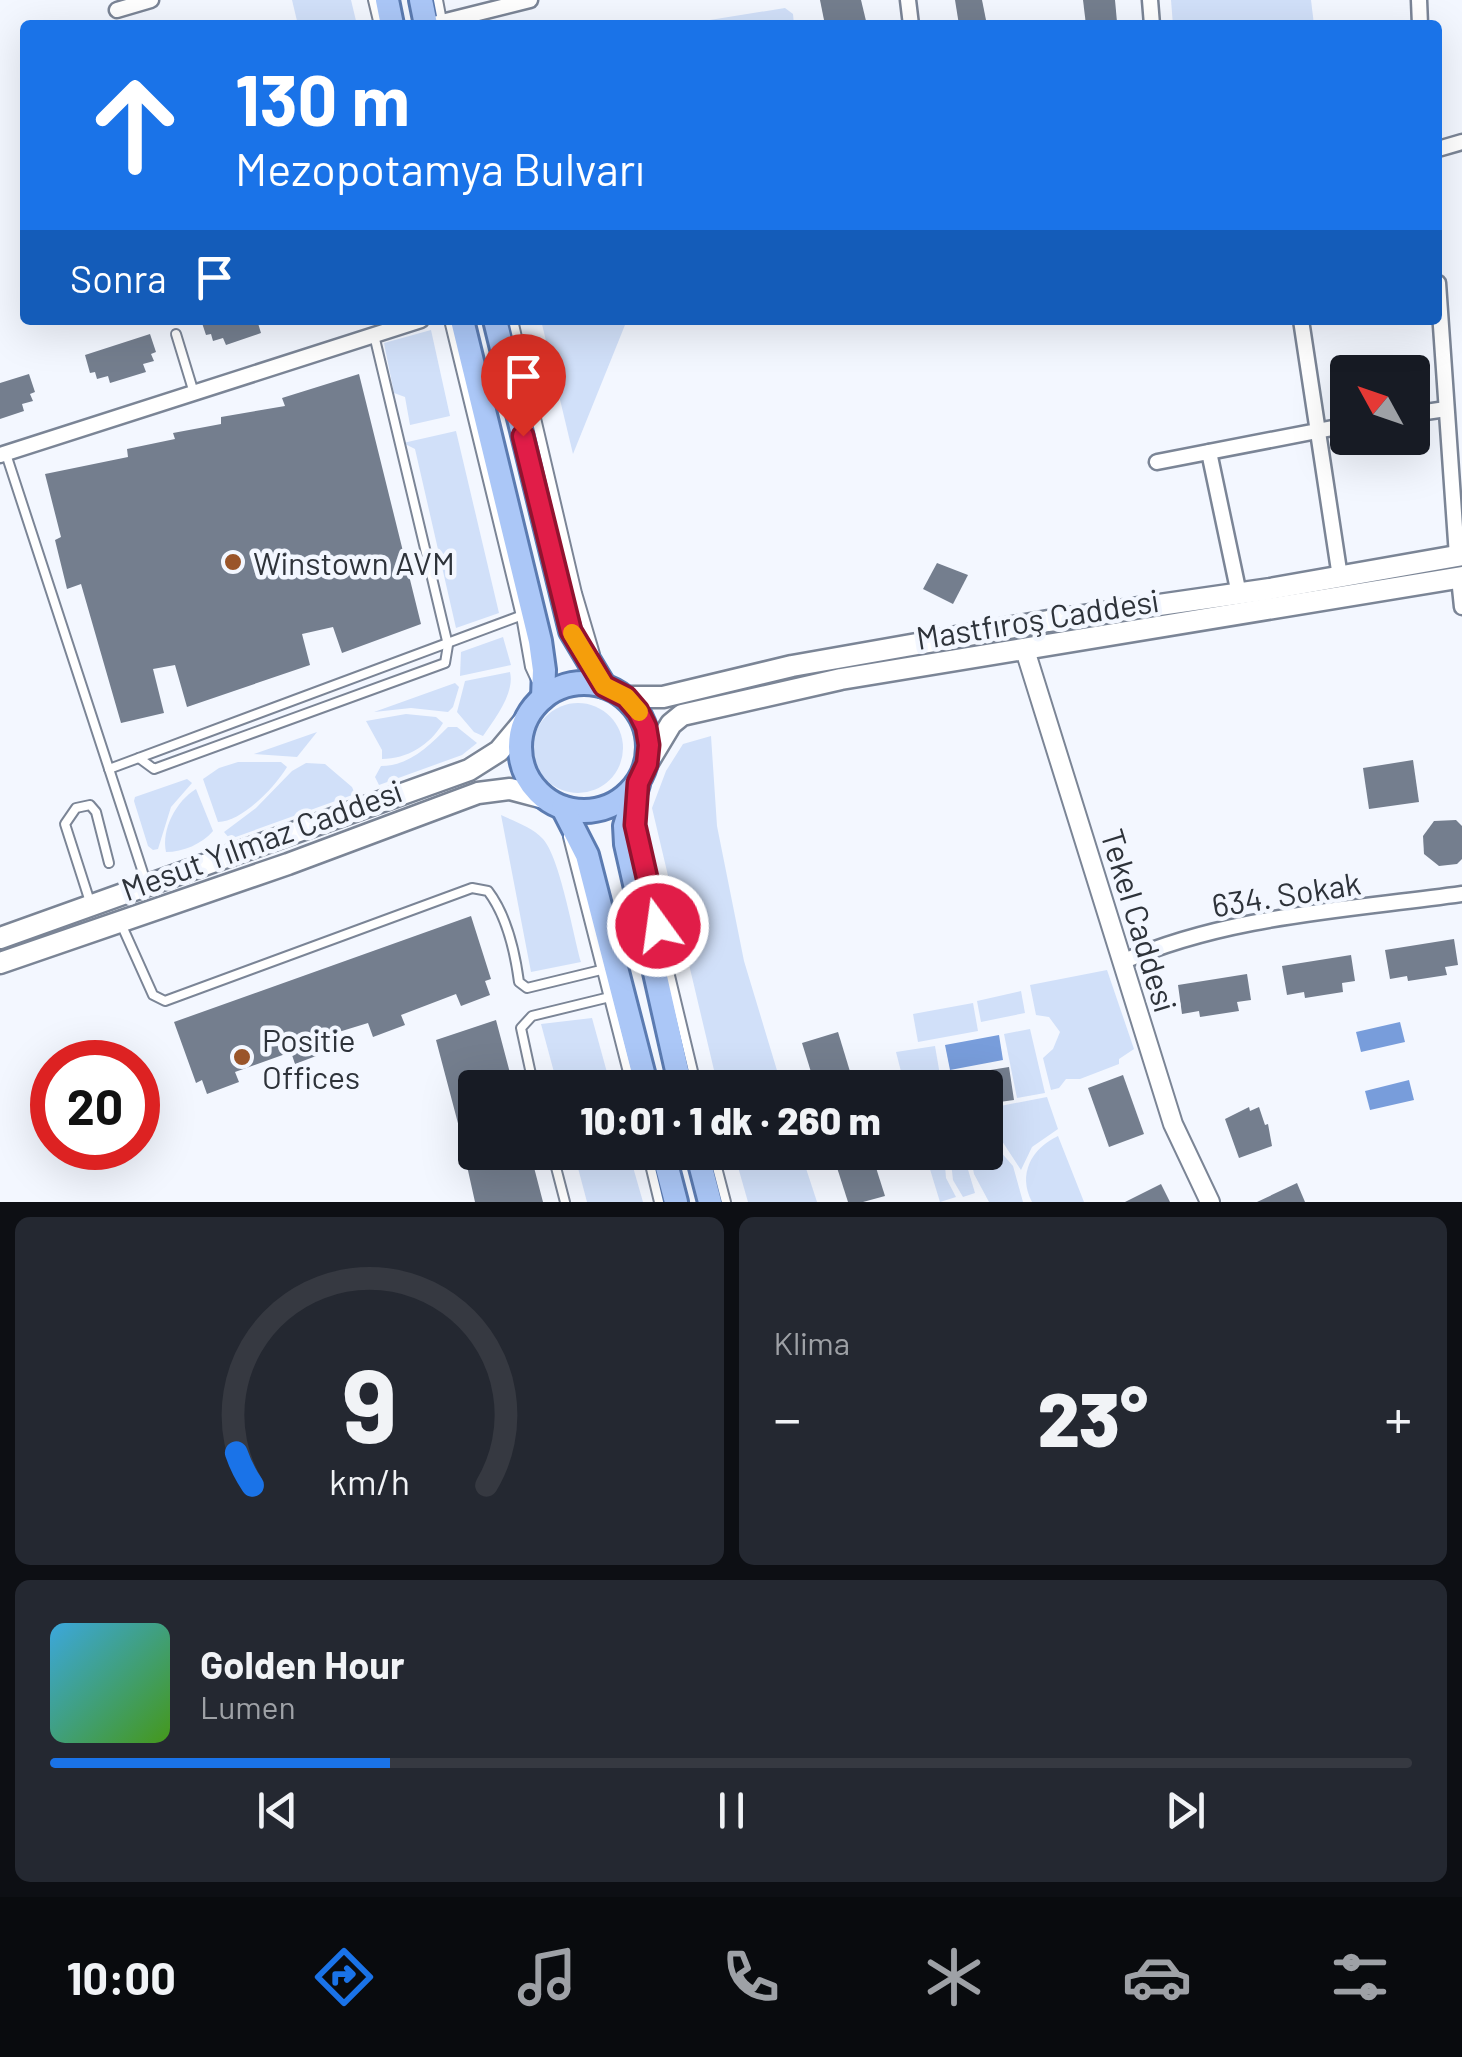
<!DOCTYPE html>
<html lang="tr">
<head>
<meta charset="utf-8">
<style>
  :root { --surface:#171b24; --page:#242831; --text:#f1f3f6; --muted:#9ea1a6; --line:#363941; --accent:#1a73e8 }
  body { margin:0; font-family:Barlow,sans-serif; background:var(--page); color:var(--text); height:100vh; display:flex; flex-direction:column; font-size:38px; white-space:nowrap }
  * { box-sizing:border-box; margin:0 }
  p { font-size:32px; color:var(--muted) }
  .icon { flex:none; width:55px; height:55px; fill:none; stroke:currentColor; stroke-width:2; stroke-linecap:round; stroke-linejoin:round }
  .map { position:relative; height:1202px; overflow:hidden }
  .panel { display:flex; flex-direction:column; gap:15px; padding:15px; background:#0d0f14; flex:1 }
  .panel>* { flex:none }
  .banner { position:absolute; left:20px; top:20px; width:1422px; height:305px; border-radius:10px; box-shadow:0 10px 40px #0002; background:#1a73e8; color:#fff; overflow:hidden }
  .needle { width:65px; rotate:310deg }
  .tools { position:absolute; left:1330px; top:355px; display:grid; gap:20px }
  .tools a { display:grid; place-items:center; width:100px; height:100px; border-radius:10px; background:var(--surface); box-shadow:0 10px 40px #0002; font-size:50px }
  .speed { position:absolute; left:30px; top:1040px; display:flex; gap:20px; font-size:50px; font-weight:700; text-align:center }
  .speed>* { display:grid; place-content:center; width:130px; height:130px; border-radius:50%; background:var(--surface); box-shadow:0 10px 40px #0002; line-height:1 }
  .speed .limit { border:15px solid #d22; background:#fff; color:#111 }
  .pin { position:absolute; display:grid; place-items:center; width:85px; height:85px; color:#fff; margin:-102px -42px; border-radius:50% 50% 50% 0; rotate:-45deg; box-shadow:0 0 10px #0007 }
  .pin .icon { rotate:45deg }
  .me { position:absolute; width:110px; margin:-55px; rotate:346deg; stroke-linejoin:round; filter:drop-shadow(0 0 8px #0008) }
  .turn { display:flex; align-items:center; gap:35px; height:210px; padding:0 50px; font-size:45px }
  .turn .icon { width:130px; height:130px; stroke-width:2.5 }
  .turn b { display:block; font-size:70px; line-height:85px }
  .then { display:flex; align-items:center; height:95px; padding:0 50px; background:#0003; gap:20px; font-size:38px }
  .big { font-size:75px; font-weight:800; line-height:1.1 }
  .panel .widget { flex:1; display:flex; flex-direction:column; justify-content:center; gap:15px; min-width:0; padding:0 35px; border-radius:15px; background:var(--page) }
  .panel .dial { align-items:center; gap:0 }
  .dial svg { height:260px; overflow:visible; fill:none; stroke:var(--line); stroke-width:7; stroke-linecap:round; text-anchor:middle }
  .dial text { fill:var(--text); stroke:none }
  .song { display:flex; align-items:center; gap:30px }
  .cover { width:120px; height:120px; border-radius:15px; background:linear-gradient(135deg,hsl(200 70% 55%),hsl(100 70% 35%)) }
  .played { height:10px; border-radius:5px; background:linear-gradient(90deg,var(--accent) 25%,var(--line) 25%) }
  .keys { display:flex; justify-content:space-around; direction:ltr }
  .heat { display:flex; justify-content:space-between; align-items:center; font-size:55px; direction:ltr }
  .panel .tiles { flex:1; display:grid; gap:15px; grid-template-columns:1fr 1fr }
  .widget:last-child { grid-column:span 2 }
  .trip { position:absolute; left:458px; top:1070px; width:545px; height:100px; border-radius:10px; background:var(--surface); box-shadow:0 10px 40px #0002; font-weight:800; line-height:100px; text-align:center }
  .tabs { display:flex; height:160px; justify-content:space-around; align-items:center; background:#090b0e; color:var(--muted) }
  .tabs .icon { width:70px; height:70px }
  .tabs .selected { color:var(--accent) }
  .tabs b { font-size:45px; color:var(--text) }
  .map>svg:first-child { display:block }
  .green { fill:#d1e0f9 }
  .water { fill:#789ddb }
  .building { fill:#747e8e }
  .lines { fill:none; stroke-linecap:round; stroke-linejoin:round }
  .service-casing { stroke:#7b8596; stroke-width:12 }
  .minor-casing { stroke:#7b8596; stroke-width:19 }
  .tertiary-casing { stroke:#7b8596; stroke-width:22 }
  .secondary-casing { stroke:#7b8596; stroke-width:25 }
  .primary-casing { stroke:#5b7bb1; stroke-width:28 }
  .service { stroke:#fff; stroke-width:8 }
  .minor { stroke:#fff; stroke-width:14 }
  .tertiary { stroke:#fff; stroke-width:18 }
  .secondary { stroke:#fff; stroke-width:20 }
  .primary { stroke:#abc7f7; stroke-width:22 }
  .route-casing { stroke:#92132f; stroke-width:25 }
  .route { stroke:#e11d48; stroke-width:18 }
  .slow { stroke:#f59e0b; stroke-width:18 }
  .poi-dot { fill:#9a552a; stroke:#f3f7ff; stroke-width:4 }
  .labels { text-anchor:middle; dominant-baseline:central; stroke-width:9; stroke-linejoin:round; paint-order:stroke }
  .poi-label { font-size:32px; fill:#2e333a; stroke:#f3f7ff; text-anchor:start }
  .street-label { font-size:32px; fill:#2e333a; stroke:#f3f7ff }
</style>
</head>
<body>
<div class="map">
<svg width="1462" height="1202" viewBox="0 0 1462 1202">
  <rect width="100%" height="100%" fill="#f3f7ff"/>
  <g class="green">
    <polygon points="292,0 351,0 357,25 298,25"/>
    <polygon points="1171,0 1311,0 1314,25 1173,25"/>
    <polygon points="785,8 793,14 794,25 679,25"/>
    <polygon points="541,320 627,320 573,454"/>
    <polygon points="431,330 450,416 410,425 405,397 394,393 384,343"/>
    <polygon points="456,431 499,613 456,628 415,449 403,443"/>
    <polygon points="503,637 511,665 460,676 461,652"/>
    <path d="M510,672C515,693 495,719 483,736L474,732L457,712L465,681Z"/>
    <polygon points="455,683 459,687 453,707 448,712 411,708 374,712"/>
    <circle cx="578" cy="748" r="45"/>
    <path d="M406,714L436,717L443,723C430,745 407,759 382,759V750L366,721Z"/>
    <path d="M448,727H457L477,743L462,755L379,785L375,777L381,766C409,766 429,746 448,727Z"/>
    <polygon points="317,732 297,757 254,754"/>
    <polygon points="711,736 717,826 744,961 782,1087 718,1087 652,808 666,771 683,744"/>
    <path d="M238,762H281L287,767C275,787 242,822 218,822L203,779L219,768Z"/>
    <polygon points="306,763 325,764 352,787 355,794 230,839 224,832 256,808 292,771"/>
    <polygon points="187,779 192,783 171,807 158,849 153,850 148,846 134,801 135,797"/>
    <path d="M196,789L213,831C202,844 183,852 166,852C161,830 176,801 196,789Z"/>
    <path d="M501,815C516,822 532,827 543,839C560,858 573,934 581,962L531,972Z"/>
    <polygon points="1107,970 1134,1049 1119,1059 1119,1064 1080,1079 1066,1079 1059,1088 1051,1090 1043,1058 1053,1049 1060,1032 1049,1017 1036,1015 1030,985"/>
    <polygon points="1021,991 1025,1013 981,1022 977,1001"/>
    <polygon points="973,1003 978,1031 918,1042 913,1014"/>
    <polygon points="592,1018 611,1087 558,1087 541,1024"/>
    <polygon points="1030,1029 1045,1093 1017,1098 1004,1034"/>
    <polygon points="935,1046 942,1087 905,1087 896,1052"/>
    <polygon points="1047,1097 1058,1129 1032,1147 1021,1170 1000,1138 985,1127 985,1109"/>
    <polygon points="985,1134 1013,1166 1023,1202 989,1202 974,1174 970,1153 985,1152"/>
    <path d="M1058,1136L1084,1202H1032C1017,1174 1032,1148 1058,1136Z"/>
    <polygon points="574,1153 629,1153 643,1202 587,1202"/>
    <polygon points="734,1153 801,1153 817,1202 748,1202"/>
    <polygon points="925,1153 944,1153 946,1178 956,1197 940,1202"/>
    <polygon points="950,1153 963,1153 975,1193 963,1197 953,1180"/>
  </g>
  <g class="water">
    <polygon points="1400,1022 1405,1042 1361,1052 1356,1032"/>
    <polygon points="999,1035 1003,1060 950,1070 945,1045"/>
    <polygon points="1409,1080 1414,1100 1370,1110 1365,1091"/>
  </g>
  <g class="building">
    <polygon points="820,0 861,0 867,25 825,25"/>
    <polygon points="955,0 982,0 987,25 959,25"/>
    <polygon points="1083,0 1115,0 1117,22 1086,25"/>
    <polygon points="201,320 257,320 261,333 226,345 223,338 213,341 211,334 206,335"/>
    <polygon points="150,334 156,352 151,354 154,361 143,364 146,372 110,383 108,376 97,379 95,372 90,373 85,355"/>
    <polygon points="29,374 35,392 30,394 33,401 22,404 24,411 0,419 0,383"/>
    <polygon points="359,374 421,624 342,653 333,627 302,634 310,665 187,707 175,665 153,669 164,713 121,723 81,584 67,589 55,540 61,537 45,474 128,457 127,449 175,439 173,433 221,424 221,417 285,406 282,398"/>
    <polygon points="937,563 968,575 953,604 923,589"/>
    <polygon points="1413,760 1419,802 1369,809 1363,768"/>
    <polygon points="1456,820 1462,826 1462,859 1457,864 1439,866 1424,854 1423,836 1434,821"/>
    <polygon points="471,916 491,979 485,981 490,995 461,1006 456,994 401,1015 405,1025 373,1037 368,1023 319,1038 324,1053 295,1064 291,1052 235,1072 239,1082 207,1094 202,1080 196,1083 174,1022"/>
    <polygon points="1454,939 1458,965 1445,967 1447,975 1408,981 1407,976 1390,979 1385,950"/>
    <polygon points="1351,955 1355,981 1342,983 1343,992 1305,998 1304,992 1287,995 1282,966"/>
    <polygon points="1247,974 1251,1000 1237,1002 1239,1011 1200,1017 1199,1011 1182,1014 1178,985"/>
    <polygon points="496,1020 514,1088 475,1088 475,1152 530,1152 543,1202 475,1202 467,1166 469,1165 436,1040"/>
    <polygon points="838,1032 855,1088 816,1088 802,1043"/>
    <polygon points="1009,1067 1014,1100 985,1104 985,1088 949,1088 947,1077"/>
    <polygon points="1123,1075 1144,1134 1109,1147 1088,1088"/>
    <polygon points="1249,1107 1250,1111 1259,1107 1265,1125 1268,1124 1272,1146 1239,1158 1225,1119"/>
    <polygon points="832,1152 871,1152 885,1196 863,1202 848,1202"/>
    <polygon points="1297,1183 1305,1202 1257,1202"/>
    <polygon points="1161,1184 1170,1202 1125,1202"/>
  </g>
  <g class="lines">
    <g class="service-casing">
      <g id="service">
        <polyline points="373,0 379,25"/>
        <polyline points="438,0 442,21"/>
        <polyline points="449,320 521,616 530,667 536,680"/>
        <polyline points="513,320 577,593 595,654"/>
        <polyline points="176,334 194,393"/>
        <polyline points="6,454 147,885"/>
        <polyline points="139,758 154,769 445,663 448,645 374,335"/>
        <polyline points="109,769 528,613"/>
        <polyline points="636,834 697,1088"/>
        <polyline points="568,837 632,1088"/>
        <polyline points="91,905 65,824 76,808 90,805 96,812 109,863"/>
        <path d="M122,926L153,995L165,1001L472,888L488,891C507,916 515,952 519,982L527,988L601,970"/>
        <polyline points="534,1088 521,1028 532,1016 614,996"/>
        <polyline points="552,1152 565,1202"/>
        <polyline points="647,1152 659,1202"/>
        <polyline points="713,1152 726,1202"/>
      </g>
    </g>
    <g class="minor-casing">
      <g id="minor">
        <polyline points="908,0 911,25"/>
        <polyline points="1150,0 1152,25"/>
        <polyline points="1419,0 1420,25"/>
        <polyline points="117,10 151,0"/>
        <polyline points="430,25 530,0"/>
        <polyline points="1438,149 1462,142"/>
        <polyline points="1438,283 1457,556"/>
        <polyline points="1301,320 1340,577"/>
        <polyline points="1412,414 1446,409"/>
        <polyline points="1209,452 1239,594"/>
        <polyline points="0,455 421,320"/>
        <polyline points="1157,462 1348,425"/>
        <polyline points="1459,578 1462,607"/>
        <path d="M1122,962C1228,915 1349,910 1462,894"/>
      </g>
    </g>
    <g class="tertiary-casing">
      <polyline id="tertiary" points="1025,650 1173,1124 1210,1202"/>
    </g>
    <g class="secondary-casing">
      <g id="secondary">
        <polyline points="626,697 663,697 792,666 1048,621 1270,589 1462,555"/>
        <polyline points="647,764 671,724 682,715 841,679 1462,577"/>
        <polyline points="0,938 469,770 499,751 525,720"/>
        <polyline points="0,963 288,864 478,793 510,789 544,798"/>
      </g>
    </g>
    <g class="primary-casing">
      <g id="primary">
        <polyline points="387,0 392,25"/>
        <polyline points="421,0 426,25"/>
        <polyline points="462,320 540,641 544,670 543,698"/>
        <polyline points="495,320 571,631 604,686"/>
        <circle cx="584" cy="747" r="64"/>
        <polyline points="638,784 625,826 626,844 681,1088"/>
        <polyline points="563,808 587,855 647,1088"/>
        <polyline points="663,1152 676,1202"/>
        <polyline points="697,1152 710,1202"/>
      </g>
    </g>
    <use href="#service" class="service"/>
    <use href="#minor" class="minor"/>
    <use href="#tertiary" class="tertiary"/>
    <use href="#secondary" class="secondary"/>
    <use href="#primary" class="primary"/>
  </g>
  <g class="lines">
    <g class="route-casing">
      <polyline id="route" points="523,436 571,631 604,686 626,697 638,711 646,727 649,745 647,764 638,783 635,825 658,926"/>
    </g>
    <use href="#route" class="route"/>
    <polyline class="slow" points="572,633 604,686 626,697 639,712"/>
  </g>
  <g class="poi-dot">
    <circle cx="233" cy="562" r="10"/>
    <circle cx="242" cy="1057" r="10"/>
  </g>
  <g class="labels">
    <g class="poi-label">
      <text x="253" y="562">Winstown AVM</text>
      <text x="262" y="1039">Positie<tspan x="262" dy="37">Offices</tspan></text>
    </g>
    <g class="street-label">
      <text transform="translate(1037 618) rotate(-9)">Mastfıroş Caddesi</text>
      <text transform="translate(261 839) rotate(-20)">Mesut Yılmaz Caddesi</text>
      <text transform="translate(1286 893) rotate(-9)">634. Sokak</text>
      <text transform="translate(1140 920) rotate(73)">Tekel Caddesi</text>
    </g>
  </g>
</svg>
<div class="tools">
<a><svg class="needle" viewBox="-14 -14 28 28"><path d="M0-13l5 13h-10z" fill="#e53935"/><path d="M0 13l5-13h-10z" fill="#9ea1a6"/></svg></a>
</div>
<div class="speed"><div class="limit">20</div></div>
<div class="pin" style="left:523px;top:436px;background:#d93025"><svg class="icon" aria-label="arrive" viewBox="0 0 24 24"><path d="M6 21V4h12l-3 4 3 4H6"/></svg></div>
<svg class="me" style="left:658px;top:926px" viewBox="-20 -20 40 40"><circle r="17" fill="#e11d48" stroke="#fff" stroke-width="3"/><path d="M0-11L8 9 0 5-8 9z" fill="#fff"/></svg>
<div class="trip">10:01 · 1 dk · 260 m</div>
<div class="banner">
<div class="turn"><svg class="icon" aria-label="ahead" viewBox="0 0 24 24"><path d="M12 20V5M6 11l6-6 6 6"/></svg><div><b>130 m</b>Mezopotamya Bulvarı</div></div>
<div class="then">Sonra<svg class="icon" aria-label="arrive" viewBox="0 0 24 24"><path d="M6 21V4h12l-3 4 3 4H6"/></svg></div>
</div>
</div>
<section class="panel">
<div class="tiles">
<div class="widget dial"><svg viewBox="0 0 100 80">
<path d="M14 69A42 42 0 1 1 86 69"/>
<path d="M14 69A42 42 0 0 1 9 59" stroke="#1a73e8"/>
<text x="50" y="56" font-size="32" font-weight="700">9</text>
<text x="50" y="72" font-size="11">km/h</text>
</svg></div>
<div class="widget"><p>Klima</p>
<div class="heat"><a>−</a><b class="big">23°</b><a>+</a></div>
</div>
<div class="widget">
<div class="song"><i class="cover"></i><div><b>Golden Hour</b><p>Lumen</p></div></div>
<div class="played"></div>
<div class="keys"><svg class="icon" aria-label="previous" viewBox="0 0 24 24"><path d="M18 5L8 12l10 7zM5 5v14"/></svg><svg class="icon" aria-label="pause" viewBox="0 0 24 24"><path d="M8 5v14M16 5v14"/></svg><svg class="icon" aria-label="next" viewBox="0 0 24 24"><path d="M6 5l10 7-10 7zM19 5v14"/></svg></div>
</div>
</div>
</section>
<nav class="tabs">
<b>10:00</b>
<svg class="icon selected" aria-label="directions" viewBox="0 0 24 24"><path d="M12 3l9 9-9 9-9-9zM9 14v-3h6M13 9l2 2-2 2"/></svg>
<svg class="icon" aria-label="music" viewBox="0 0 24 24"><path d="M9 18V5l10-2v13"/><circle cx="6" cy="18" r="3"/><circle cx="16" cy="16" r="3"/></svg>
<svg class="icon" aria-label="phone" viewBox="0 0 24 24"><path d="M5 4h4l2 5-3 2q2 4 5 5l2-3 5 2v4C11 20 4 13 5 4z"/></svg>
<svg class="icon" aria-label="climate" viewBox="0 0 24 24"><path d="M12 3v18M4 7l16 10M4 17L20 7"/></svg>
<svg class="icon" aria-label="car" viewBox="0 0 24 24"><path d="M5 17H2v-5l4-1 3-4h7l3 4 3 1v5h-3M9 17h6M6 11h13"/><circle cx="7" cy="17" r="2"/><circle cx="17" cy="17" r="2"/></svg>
<svg class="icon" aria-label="filters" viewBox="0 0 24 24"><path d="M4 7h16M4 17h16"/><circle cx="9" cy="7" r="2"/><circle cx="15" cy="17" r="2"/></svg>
</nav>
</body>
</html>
